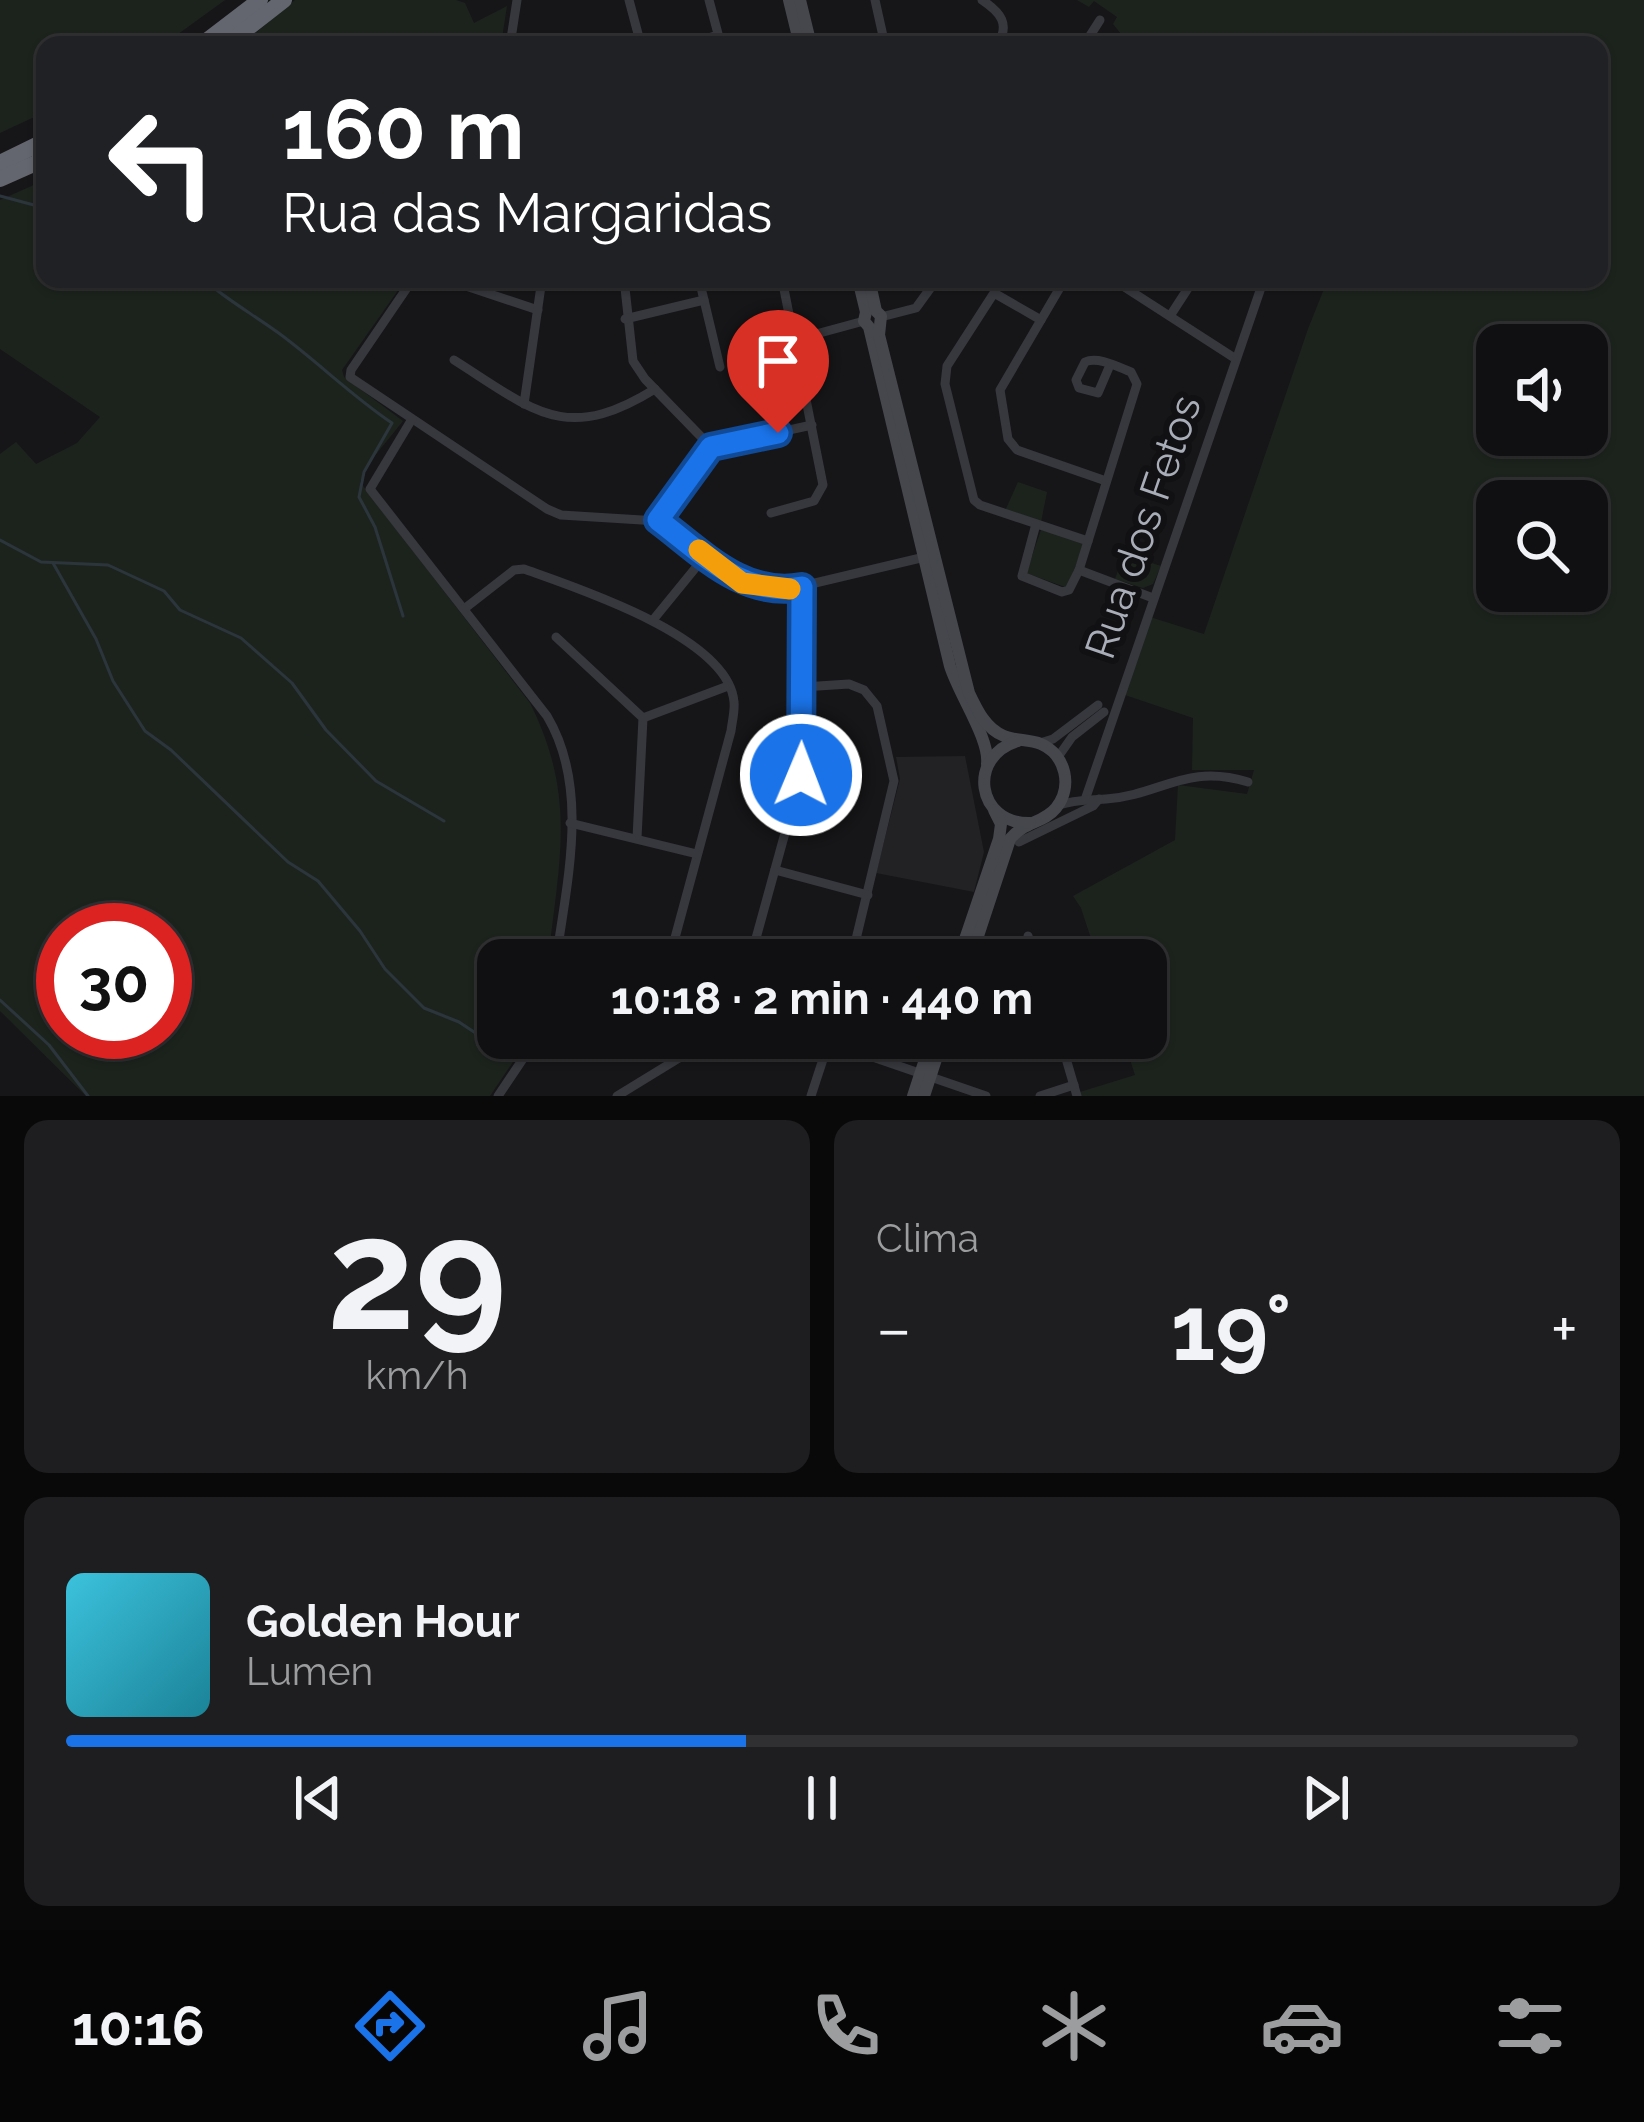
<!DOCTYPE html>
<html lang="pt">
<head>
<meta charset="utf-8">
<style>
  :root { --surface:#101012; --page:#1e1e20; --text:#f1f3f6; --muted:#9c9d9f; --line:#303032; --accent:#1a73e8 }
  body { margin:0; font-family:Raleway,sans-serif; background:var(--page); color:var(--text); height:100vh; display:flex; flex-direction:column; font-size:45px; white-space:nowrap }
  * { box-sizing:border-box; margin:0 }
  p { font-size:39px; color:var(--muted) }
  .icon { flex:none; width:66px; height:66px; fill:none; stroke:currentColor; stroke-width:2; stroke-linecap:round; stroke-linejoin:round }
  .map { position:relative; height:1096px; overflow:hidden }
  .sheet { display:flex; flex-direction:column; gap:24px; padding:24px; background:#09090a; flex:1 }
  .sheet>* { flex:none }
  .guide { position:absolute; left:36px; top:36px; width:1572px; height:252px; border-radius:24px; box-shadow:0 3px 9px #0004,0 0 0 3px var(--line); background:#202124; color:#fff; overflow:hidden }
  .tools { position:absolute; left:1476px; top:324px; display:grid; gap:24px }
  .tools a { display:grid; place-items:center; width:132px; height:132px; border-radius:24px; background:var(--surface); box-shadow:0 3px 9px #0004,0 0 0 3px var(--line); font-size:60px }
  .speed { position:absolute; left:36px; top:903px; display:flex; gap:24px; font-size:60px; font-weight:700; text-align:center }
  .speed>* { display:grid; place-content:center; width:156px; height:156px; border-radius:50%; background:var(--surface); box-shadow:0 3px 9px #0004,0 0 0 3px var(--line); line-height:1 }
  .speed .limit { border:18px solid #d22; background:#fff; color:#111 }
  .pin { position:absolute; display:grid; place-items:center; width:102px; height:102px; color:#fff; margin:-123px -51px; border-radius:50% 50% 50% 0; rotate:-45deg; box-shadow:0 0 12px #0007 }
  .pin .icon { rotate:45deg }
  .me { position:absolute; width:132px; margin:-66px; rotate:1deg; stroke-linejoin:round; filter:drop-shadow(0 0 9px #0008) }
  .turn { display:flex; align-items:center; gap:42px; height:252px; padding:0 48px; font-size:54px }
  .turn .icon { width:156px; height:156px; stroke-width:2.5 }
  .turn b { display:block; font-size:84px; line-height:102px }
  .big { font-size:90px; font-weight:700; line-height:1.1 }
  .sheet .card { flex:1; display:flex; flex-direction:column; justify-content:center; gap:18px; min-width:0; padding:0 42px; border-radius:24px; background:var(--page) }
  .sheet .dial { align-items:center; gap:0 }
  .dial b { font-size:156px; line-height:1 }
  .song { display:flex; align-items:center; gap:36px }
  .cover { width:144px; height:144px; border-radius:18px; background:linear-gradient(135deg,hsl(190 70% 55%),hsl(190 70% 35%)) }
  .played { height:12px; border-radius:6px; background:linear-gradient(90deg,var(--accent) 45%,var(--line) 45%) }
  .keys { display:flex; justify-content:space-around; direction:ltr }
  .heat { display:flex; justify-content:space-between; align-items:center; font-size:66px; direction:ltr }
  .sheet .tiles { flex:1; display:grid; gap:24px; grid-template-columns:1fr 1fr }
  .card:last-child { grid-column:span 2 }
  .trip { position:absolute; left:477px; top:939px; width:690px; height:120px; border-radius:24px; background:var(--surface); box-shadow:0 3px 9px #0004,0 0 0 3px var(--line); font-weight:700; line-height:120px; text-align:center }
  .menu { display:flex; height:192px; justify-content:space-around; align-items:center; background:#060607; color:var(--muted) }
  .menu .icon { width:84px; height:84px }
  .menu .on { color:var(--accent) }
  .menu b { font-size:54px; color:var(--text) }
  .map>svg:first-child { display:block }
  .built { fill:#222225 }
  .green { fill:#1c231d; fill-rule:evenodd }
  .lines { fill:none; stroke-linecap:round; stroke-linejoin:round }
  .stream { stroke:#2c353c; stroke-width:3 }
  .street { stroke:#37383d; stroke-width:9 }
  .secondary { stroke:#45474d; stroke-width:12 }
  .highway { stroke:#63666e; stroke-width:16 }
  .route-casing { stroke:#114b97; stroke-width:30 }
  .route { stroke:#1a73e8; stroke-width:21 }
  .slow { stroke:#f59e0b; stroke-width:21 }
  .labels { text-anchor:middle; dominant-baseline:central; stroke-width:12; stroke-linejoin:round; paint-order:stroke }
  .street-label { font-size:42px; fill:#a8adb8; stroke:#111113 }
</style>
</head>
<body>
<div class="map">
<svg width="1644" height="1096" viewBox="0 0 1644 1096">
  <rect width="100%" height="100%" fill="#161618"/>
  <polygon class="built" points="965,756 984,852 974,892 876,873 900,779 896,757"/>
  <g class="green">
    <polygon points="0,0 225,0 163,45 45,45 45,112 0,133"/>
    <polygon points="295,0 456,0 465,3 474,23 507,6 501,45 241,45"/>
    <path d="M1077,0H1644V1096H1081L1080,1092L1135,1075L1123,1038H1146V960H1098L1081,908L1073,896L1175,840L1178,785L1247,794L1254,770H1192L1193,718L1125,695L1150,617L1204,634L1308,329L1328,279H1599V45H1130L1113,24L1117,17L1094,1L1089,7ZM1497,345H1587V435H1497ZM1497,501H1587V591H1497Z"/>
    <path d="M45,180V279H406L342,370L344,377L403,421L369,463L360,482L530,703C577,797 559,861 548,960H498V1038H529L490,1096H86L0,1011V454L16,442L36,464L77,443L100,417L0,349V200ZM63,930H165V1032H63Z"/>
    <polygon points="1018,482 1047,492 1041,522 1005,511"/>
    <polygon points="1041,530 1080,540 1083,545 1069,585 1065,587 1026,573"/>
    <polygon points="1124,554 1161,566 1153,584 1143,588 1115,579"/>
  </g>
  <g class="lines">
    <g class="stream">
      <polyline points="0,196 45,208"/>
      <path d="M203,279C227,300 254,315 280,334C319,363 352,396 392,423L364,472L359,497L375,527L403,616"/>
      <polyline points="0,540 41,562 108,565 164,591 180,610 241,638 292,683 326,730 376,781 444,821"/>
      <polyline points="53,563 96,639 113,681 145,731 171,750 288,862 318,881 360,931 385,969 424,1008 459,1022 501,1050 518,1043"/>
      <polyline points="0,1000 49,1045 88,1096"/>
    </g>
    <g class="street">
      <polyline points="629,0 641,45"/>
      <polyline points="709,0 721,45"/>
      <polyline points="875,0 885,45"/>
      <path d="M982,0C1000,12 1011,24 997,45"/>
      <polyline points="510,45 517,0"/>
      <polyline points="685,45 718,35"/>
      <polyline points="1084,45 1100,20"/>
      <polyline points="413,279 351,370 350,377 547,509 561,515 658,521 742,583 764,588 794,588 929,556"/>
      <polyline points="445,279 538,310"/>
      <polyline points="624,279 633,361 645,379 711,447"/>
      <polyline points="699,279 720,367"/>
      <polyline points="1065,279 1000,390 1008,439 1017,450 1106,481"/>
      <polyline points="1112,279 1236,359"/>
      <polyline points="1170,316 1194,279"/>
      <polyline points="881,317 916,308 937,279"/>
      <polyline points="625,319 704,300"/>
      <polyline points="1041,320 994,293 947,366 945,384 974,500 980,505 1088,541"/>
      <polyline points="794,340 864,321"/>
      <path d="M454,360C533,410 565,445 655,389"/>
      <polyline points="524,404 542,279"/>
      <path d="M412,419L370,489L547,716C590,788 567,881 556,960"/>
      <polyline points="771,513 814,501 823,485 782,279"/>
      <polyline points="658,521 711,447 812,425"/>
      <path d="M1036,524L1022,576L1062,592L1069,590L1079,570L1137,384L1131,372C1118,367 1098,356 1085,362L1076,380L1079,388L1098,393L1110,365"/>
      <polyline points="1079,570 1153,598"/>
      <path d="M464,609L514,570L524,569C577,588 729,637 734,702C735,711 732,722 731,731L669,960"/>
      <polyline points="653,620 706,555"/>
      <polyline points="556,637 643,718 637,838"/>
      <polyline points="803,687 849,684 864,690 877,706 894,781 851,960"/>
      <polyline points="643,718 728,686"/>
      <polyline points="1040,743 1053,739 1098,705"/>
      <polyline points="1058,757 1072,737 1104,712"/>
      <polyline points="1086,797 1264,279"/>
      <path d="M1059,805C1079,799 1086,801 1106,799C1161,795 1186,763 1248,782"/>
      <polyline points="570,823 697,854"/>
      <polyline points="1019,842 1093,806 1099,799"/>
      <polyline points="775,870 868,895"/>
      <polyline points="1028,936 1036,960"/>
      <polyline points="750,960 801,775 802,587"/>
      <polyline points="1060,1038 1077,1096"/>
      <polyline points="829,1042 986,1096"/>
      <polyline points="592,1046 602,1038"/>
      <polyline points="498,1096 537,1038"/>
      <polyline points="617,1096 684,1055 701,1038"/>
      <polyline points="811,1096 830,1038"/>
      <polyline points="1040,1096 1074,1085"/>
    </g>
    <g class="secondary">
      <polyline points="789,0 800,45"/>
      <polyline points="800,0 811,45"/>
      <path d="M858,279L866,312L864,321L869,327L950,666C959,695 990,739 987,764"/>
      <path d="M869,279L876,311L881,316L879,335L969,693C977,710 986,729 1004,736C1016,741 1029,739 1041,744C1066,755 1073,787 1056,808C1044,823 1023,822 1010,839L970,960"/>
      <path d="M1018,741C967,756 976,824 1030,823"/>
      <polyline points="958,960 999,839 1001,824 994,810"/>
      <polyline points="913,1096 932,1038"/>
      <polyline points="924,1096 943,1038"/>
    </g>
    <g class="highway">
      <polyline points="201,45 260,0"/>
      <polyline points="226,45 284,0"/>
      <polyline points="0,163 45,141"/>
      <polyline points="0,179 45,159"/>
    </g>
  </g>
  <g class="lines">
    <g class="route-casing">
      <path id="route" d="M778,433L711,447L658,520C702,553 743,598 802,587L801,775"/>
    </g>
    <use href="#route" class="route"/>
    <polyline class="slow" points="699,550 742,583 790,589"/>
  </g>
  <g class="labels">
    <g class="street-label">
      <text transform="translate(1143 527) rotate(-71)">Rua dos Fetos</text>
    </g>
  </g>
</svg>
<div class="tools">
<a><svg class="icon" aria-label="sound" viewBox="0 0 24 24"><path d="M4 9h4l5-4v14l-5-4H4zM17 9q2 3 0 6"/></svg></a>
<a><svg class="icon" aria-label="search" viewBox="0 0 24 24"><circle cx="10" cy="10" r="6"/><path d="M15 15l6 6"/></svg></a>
</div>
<div class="speed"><div class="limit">30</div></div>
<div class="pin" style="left:778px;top:433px;background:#d93025"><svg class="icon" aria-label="arrive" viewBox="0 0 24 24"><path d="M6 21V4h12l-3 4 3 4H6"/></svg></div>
<svg class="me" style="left:801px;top:775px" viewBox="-20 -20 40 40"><circle r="17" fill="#1a73e8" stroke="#fff" stroke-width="3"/><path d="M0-11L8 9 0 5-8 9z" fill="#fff"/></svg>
<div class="trip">10:18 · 2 min · 440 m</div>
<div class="guide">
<div class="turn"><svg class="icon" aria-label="left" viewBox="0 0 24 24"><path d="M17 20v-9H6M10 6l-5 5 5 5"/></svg><div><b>160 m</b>Rua das Margaridas</div></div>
</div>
</div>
<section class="sheet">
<div class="tiles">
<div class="card dial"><b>29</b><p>km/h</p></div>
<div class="card"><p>Clima</p>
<div class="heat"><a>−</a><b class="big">19°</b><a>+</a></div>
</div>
<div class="card">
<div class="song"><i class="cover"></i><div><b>Golden Hour</b><p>Lumen</p></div></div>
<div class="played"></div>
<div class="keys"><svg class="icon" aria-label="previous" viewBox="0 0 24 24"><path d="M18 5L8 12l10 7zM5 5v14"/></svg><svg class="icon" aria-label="pause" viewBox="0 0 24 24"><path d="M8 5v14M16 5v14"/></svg><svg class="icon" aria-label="next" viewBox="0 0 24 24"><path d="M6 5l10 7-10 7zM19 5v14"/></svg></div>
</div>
</div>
</section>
<nav class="menu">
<b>10:16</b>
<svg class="icon on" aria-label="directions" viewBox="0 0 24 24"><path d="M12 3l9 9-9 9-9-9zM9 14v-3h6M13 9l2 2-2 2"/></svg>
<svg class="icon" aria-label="music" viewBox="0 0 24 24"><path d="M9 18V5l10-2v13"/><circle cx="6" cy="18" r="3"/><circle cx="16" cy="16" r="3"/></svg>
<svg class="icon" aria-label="phone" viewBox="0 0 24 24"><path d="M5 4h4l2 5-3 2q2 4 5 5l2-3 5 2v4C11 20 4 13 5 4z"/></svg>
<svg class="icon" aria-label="climate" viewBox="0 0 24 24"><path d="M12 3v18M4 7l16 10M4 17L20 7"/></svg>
<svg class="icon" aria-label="car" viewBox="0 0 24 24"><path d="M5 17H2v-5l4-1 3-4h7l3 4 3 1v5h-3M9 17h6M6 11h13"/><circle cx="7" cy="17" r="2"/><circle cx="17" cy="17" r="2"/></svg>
<svg class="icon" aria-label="filters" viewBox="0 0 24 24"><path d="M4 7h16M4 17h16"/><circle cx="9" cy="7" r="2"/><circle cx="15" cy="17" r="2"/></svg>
</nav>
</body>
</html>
